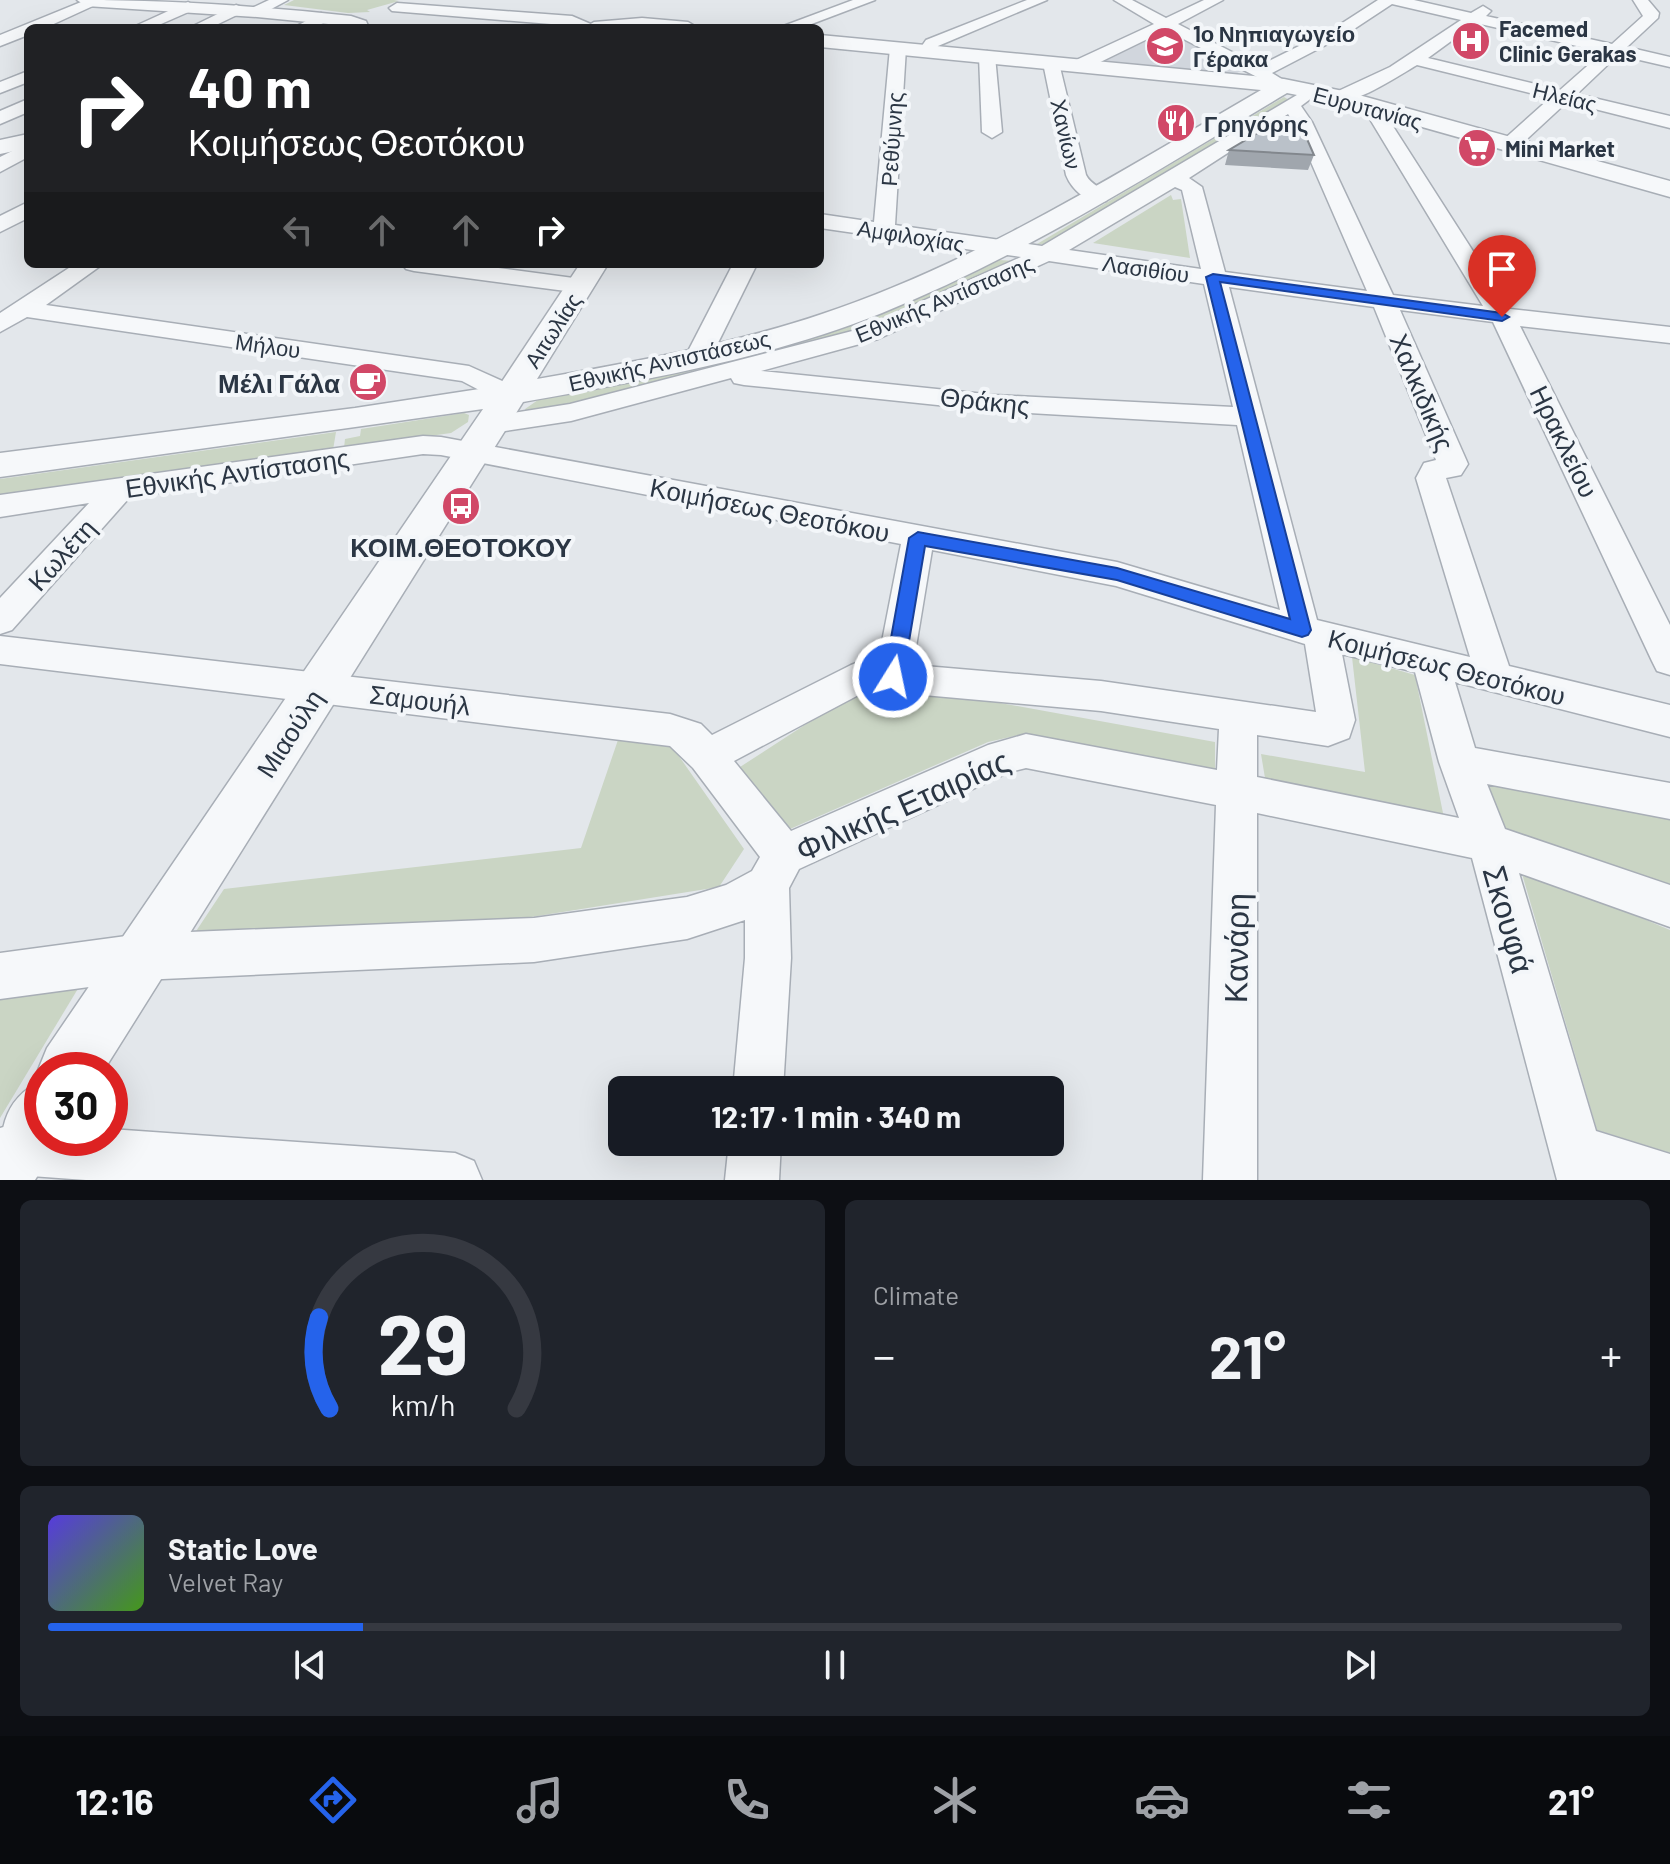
<!DOCTYPE html>
<html lang="en">
<head>
<meta charset="utf-8">
<style>
  :root { --surface:#171b24; --page:#20242c; --text:#f1f3f6; --muted:#9ea1a6; --line:#363941; --accent:#2563eb }
  body { margin:0; font-family:Barlow,sans-serif; background:var(--page); color:var(--text); height:100vh; display:flex; flex-direction:column; font-size:30px; white-space:nowrap }
  * { box-sizing:border-box; margin:0 }
  p { font-size:26px; color:var(--muted) }
  .icon { flex:none; width:44px; height:44px; fill:none; stroke:currentColor; stroke-width:2; stroke-linecap:round; stroke-linejoin:round }
  .map { position:relative; height:1180px; overflow:hidden }
  .side { display:flex; flex-direction:column; gap:20px; padding:20px; background:#0d0f14; flex:1 }
  .side>* { flex:none }
  .guide { position:absolute; left:24px; top:24px; width:800px; height:244px; border-radius:12px; box-shadow:0 8px 32px #0002; background:#202124; color:#fff; overflow:hidden }
  .speed { position:absolute; left:24px; top:1052px; display:flex; gap:16px; font-size:40px; font-weight:700; text-align:center }
  .speed>* { display:grid; place-content:center; width:104px; height:104px; border-radius:50%; background:var(--surface); box-shadow:0 8px 32px #0002; line-height:1 }
  .speed .limit { border:12px solid #d22; background:#fff; color:#111 }
  .pin { position:absolute; display:grid; place-items:center; width:68px; height:68px; color:#fff; margin:-82px -34px; border-radius:50% 50% 50% 0; rotate:-45deg; box-shadow:0 0 8px #0007 }
  .pin .icon { rotate:45deg }
  .me { position:absolute; width:88px; margin:-44px; rotate:10deg; stroke-linejoin:round; filter:drop-shadow(0 0 6px #0008) }
  .turn { display:flex; align-items:center; gap:28px; height:168px; padding:0 32px; font-size:36px }
  .turn .icon { width:104px; height:104px; stroke-width:2.5 }
  .turn b { display:block; font-size:56px; line-height:68px }
  .lanes { display:flex; align-items:center; height:76px; padding:0 32px; background:#0003; justify-content:center; gap:40px; direction:ltr }
  .lanes .off { opacity:.35 }
  .big { font-size:60px; font-weight:700; line-height:1.1 }
  .side .widget { flex:1; display:flex; flex-direction:column; justify-content:center; gap:12px; min-width:0; padding:0 28px; border-radius:12px; background:var(--page) }
  .side .dial { align-items:center; gap:0 }
  .dial svg { height:208px; overflow:visible; fill:none; stroke:var(--line); stroke-width:7; stroke-linecap:round; text-anchor:middle }
  .dial text { fill:var(--text); stroke:none }
  .song { display:flex; align-items:center; gap:24px }
  .cover { width:96px; height:96px; border-radius:12px; background:linear-gradient(135deg,hsl(250 70% 55%),hsl(100 70% 35%)) }
  .played { height:8px; border-radius:4px; background:linear-gradient(90deg,var(--accent) 20%,var(--line) 20%) }
  .keys { display:flex; justify-content:space-around; direction:ltr }
  .heat { display:flex; justify-content:space-between; align-items:center; font-size:44px; direction:ltr }
  .side .tiles { flex:1; display:grid; gap:20px; grid-template-columns:1fr 1fr }
  .widget:last-child { grid-column:span 2 }
  .trip { position:absolute; left:608px; top:1076px; width:456px; height:80px; border-radius:12px; background:var(--surface); box-shadow:0 8px 32px #0002; font-weight:700; line-height:80px; text-align:center }
  .tabs { display:flex; height:128px; justify-content:space-around; align-items:center; background:#090b0e; color:var(--muted) }
  .tabs .icon { width:56px; height:56px }
  .tabs .active { color:var(--accent) }
  .tabs b { font-size:36px; color:var(--text) }
  .map>svg:first-child { display:block }
  .built { fill:#d1d6dd }
  .green { fill:#cad5c4 }
  .lines { fill:none; stroke-linecap:round; stroke-linejoin:round }
  .minor-casing { stroke:#a8aeb6; stroke-width:3 }
  .tertiary-casing { stroke:#a8aeb6; stroke-width:3 }
  .minor { fill:#f6f8fa; fill-rule:evenodd }
  .tertiary { fill:#f6f8fa; fill-rule:evenodd }
  .wall { fill:#a0a6ad }
  .building { fill:#bac1c9; stroke:#82878d; stroke-width:2 }
  .route { fill:#2563eb; stroke:#184099; stroke-width:2 }
  .labels { text-anchor:middle; dominant-baseline:central; stroke-width:8; stroke-linejoin:round; paint-order:stroke }
  .far-poi-label { font-size:22px; font-weight:bold; fill:#2b3644; stroke:#f3f6f9; text-anchor:start }
  .far-street-label { font-size:22px; fill:#2b3644; stroke:#f3f6f9 }
  .poi-label { font-size:26px; font-weight:bold; fill:#2b3644; stroke:#f3f6f9; text-anchor:end }
  .street-label { font-size:26px; fill:#2b3644; stroke:#f3f6f9 }
  .near-street-label { font-size:32px; fill:#2b3644; stroke:#f3f6f9 }
</style>
</head>
<body>
<div class="map">
<svg width="1670" height="1180" viewBox="0 0 1670 1180">
  <rect width="100%" height="100%" fill="#e3e7eb"/>
  <polygon class="built" points="1164,30 1243,70 1233,75 1103,62"/>
  <g class="green">
    <polygon points="294,0 394,0 399,1 367,10 370,12 348,13 284,5"/>
    <polygon points="1284,97 1289,100 1050,245 1037,244"/>
    <polygon points="1171,195 1173,200 1181,199 1190,258 1093,243"/>
    <polygon points="999,260 1016,261 867,329 565,409 526,412 525,409 538,400 850,325"/>
    <polygon points="464,413 469,415 468,422 451,433 344,448 345,439 360,436 361,429"/>
    <polygon points="336,432 333,450 0,497 0,479"/>
    <polygon points="1352,657 1415,675 1444,818 1266,784 1261,754 1365,772"/>
    <polygon points="874,680 1215,742 1215,774 1019,735 988,742 790,829 740,767"/>
    <polygon points="619,737 669,742 744,849 719,887 167,975 224,889 581,848"/>
    <polygon points="1479,779 1670,820 1670,895 1491,825"/>
    <polygon points="1520,867 1670,930 1670,1153 1597,1130"/>
    <polygon points="82,982 0,1118 0,987"/>
  </g>
  <g class="lines">
    <g class="minor-casing">
      <g id="minor">
        <polygon points="86,0 106,0 45,28 28,28 28,35 0,46 0,35"/>
        <polygon points="269,0 288,0 262,14 252,14 252,8"/>
        <polygon points="853,0 875,0 801,28 778,28"/>
        <polygon points="1027,0 1047,0 938,46 933,54 927,55 919,50 926,40"/>
        <path d="M1114,0H1132L1166,18L1204,0H1223L1178,24L1259,66L1333,29L1378,0H1414L1471,13L1483,6L1491,11L1486,16L1612,44L1643,16L1633,0H1648L1659,13L1658,18L1627,47L1670,57V67L1618,55L1577,94L1670,116V128L1567,102L1516,149L1509,151L1499,145L1502,141L1550,98L1417,65C1398,76 1354,106 1334,101L1331,97L1334,93L1390,67L1461,20L1392,4L1345,35L1272,73L1293,86L1284,91L1166,30L1086,69H1074L1071,65L1074,61L1154,24ZM1476,23L1603,52L1560,90L1428,58Z"/>
        <polygon points="188,2 196,7 193,10 152,28 131,28"/>
        <polygon points="397,3 572,16 600,28 392,11 389,8"/>
        <polygon points="236,5 241,7 241,13 210,28 189,28"/>
        <path d="M321,13L329,18C319,29 307,28 293,28Z"/>
        <path d="M898,43L906,48L895,225L1042,246L1312,86L1321,91L1301,106L1312,122L1393,295L1483,306L1362,106L1371,100L1380,106L1510,309L1670,327V343L1520,326L1670,625V675L1657,671L1652,661L1493,322L1400,310L1468,464L1461,475L1446,478L1509,666L1670,705V737L1455,682L1475,748L1670,783V819L1487,784L1505,829L1670,885V927L1519,873L1596,1131L1670,1154V1180H1557L1472,858L1257,813V1180H1203L1216,805L1026,768L1010,772L799,869L789,888L791,958L783,1090H733L745,958V920L687,939L534,962L141,980L0,999V953L141,934L534,918L687,897L726,885L752,871L760,857L693,768L670,746L0,664V636L670,714L701,724L712,735L851,665L864,660L878,662L901,544L441,455L423,454L130,497L12,630L0,634V598L89,503L0,517V495L423,436L441,437L1117,562L1280,610L1237,425L995,411L744,385L734,383L731,378L571,421L492,433L482,430L478,424L482,418L570,404L860,329L1021,257L820,228V214L874,222L890,48ZM1288,114L1294,123L1367,291L1225,272L1202,187L1189,178ZM1175,187L1182,190L1201,269L1069,250ZM1049,261L1204,284L1233,407L995,395L761,371L878,339ZM1229,287L1374,307L1436,460L1424,463L1416,478L1470,657L1317,620ZM932,550L1116,586L1305,644L1316,712L1101,681L913,665ZM1342,654L1415,672L1439,762L1459,818L1257,777V735L1328,746L1349,738L1355,720ZM868,690L1101,711L1219,729L1217,770L1026,734L988,745L791,831L734,761Z"/>
        <polygon points="987,51 995,56 1002,132 992,138 982,132 979,56"/>
        <path d="M1051,58L1059,63L1086,175C1091,185 1102,187 1109,196L1106,201C1088,205 1072,190 1066,175L1043,63Z"/>
        <polygon points="28,71 28,82 0,93 0,82"/>
        <polygon points="28,99 28,112 0,124 0,111"/>
        <polygon points="28,143 28,157 0,172 0,157"/>
        <polygon points="28,202 28,218 0,232 0,216"/>
        <polygon points="75,264 103,264 46,305 469,366 520,389 524,395 520,401 510,403 500,401 462,381 27,317 0,332 0,313"/>
        <polygon points="402,264 468,264 581,279 590,281 593,286 590,291 581,293 414,271 406,269"/>
        <polygon points="733,264 757,264 710,359 706,365 688,365 684,359"/>
        <polygon points="17,1123 42,1125 42,1138 110,1138 110,1129 455,1153 474,1161 482,1180 86,1180 17,1175 0,1180 0,1128"/>
        <polygon points="729,1142 781,1142 779,1180 725,1180"/>
      </g>
    </g>
    <g class="tertiary-casing">
      <g id="tertiary">
        <path d="M77,0C169,0 259,6 351,16L366,21L369,28L257,17L86,6Z"/>
        <polygon points="642,18 688,22 698,28 584,28 594,22"/>
        <path d="M820,35L1284,79L1348,92L1670,181V197L1337,103L1287,93C1155,172 1025,255 882,313C768,359 643,380 523,402L104,1070H42V1079L38,1070L47,1048L483,409L0,477V453L355,408L499,386L580,264H608L537,379C633,362 730,345 822,314C978,262 1119,172 1261,90L820,47Z"/>
        <polygon points="28,134 28,148 0,154 0,140"/>
        <path d="M42,1080V1138H61L35,1180H0C0,1133 0,1101 42,1080Z"/>
      </g>
    </g>
    <use href="#minor" class="minor"/>
    <use href="#tertiary" class="tertiary"/>
  </g>
  <polygon class="wall" points="1229,150 1314,155 1308,170 1225,165"/>
  <polygon class="building" points="1276,122 1300,123 1314,155 1229,150"/>
  <polygon class="route" points="1213,274 1502,313 1509,317 1502,321 1220,282 1311,630 1308,635 1302,637 1117,580 925,546 903,677 900,683 886,683 884,677 909,538 918,532 1117,568 1290,619 1206,277"/>
  <defs>
    <g id="hospital-disc" transform="scale(2)"><circle r="9.5" fill="#d14867" stroke="#f3f6f9"/><path d="M-5-5h3v3.5h4V-5h3V5h-3V1.5h-4V5h-3Z" fill="#fff"/></g>
    <g id="school-disc" transform="scale(2)"><circle r="9.5" fill="#d14867" stroke="#f3f6f9"/><path d="M0-5L7-2L0 1L-7-2ZM-4 1L0 2.5L4 1V4Q0 6-4 4Z" fill="#fff"/></g>
    <g id="restaurant-disc" transform="scale(2)"><circle r="9.5" fill="#d14867" stroke="#f3f6f9"/><path d="M-5-6h1v4h1v-4h1v4h1v-4h1v5L-1.5 .5V6h-2V.5L-5-1ZM5-6V6H3V1.5H1.5Q1.5-4 5-6Z" fill="#fff"/></g>
    <g id="supermarket-disc" transform="scale(2)"><circle r="9.5" fill="#d14867" stroke="#f3f6f9"/><path d="M-6-5.5h2.5l.6 2H6L4.5 2H-2.5L-4.4-4H-6ZM-1.5 3.2a1.3 1.3 0 1 0 .1 0ZM3 3.2a1.3 1.3 0 1 0 .1 0Z" fill="#fff"/></g>
    <g id="cafe-disc" transform="scale(2)"><circle r="9.5" fill="#d14867" stroke="#f3f6f9"/><path d="M-5.5-4.5H6V0H3Q3 3.5 0 3.5H-2.5Q-5.5 3.5-5.5 0ZM3-3.2v2h1.7v-2ZM-6 4.5H4V6H-6Z" fill="#fff"/></g>
    <g id="bus-disc" transform="scale(2)"><circle r="9.5" fill="#d14867" stroke="#f3f6f9"/><path d="M-5-6H5V4H4V6H2V4H-2V6H-4V4H-5ZM-3.5-4V0h7V-4ZM-3.5 1.2v1.5H-2V1.2ZM2 1.2v1.5H3.5V1.2Z" fill="#fff"/></g>
  </defs>
  <g fill-rule="evenodd">
    <use href="#hospital-disc" x="1471" y="41"/>
    <use href="#school-disc" x="1165" y="46"/>
    <use href="#restaurant-disc" x="1176" y="123"/>
    <use href="#supermarket-disc" x="1477" y="148"/>
    <use href="#cafe-disc" x="368" y="382"/>
    <use href="#bus-disc" x="461" y="506"/>
  </g>
  <g class="labels">
    <g class="far-poi-label">
      <text x="1499" y="28">Facemed<tspan x="1499" dy="25">Clinic Gerakas</tspan></text>
      <text x="1193" y="33">1ο Νηπιαγωγείο<tspan x="1193" dy="25">Γέρακα</tspan></text>
      <text x="1204" y="123">Γρηγόρης</text>
      <text x="1505" y="148">Mini Market</text>
    </g>
    <g class="far-street-label">
      <text transform="translate(1565 96) rotate(14)">Ηλείας</text>
      <text transform="translate(1368 107) rotate(15)">Ευρυτανίας</text>
      <text transform="translate(1067 134) rotate(77)">Χανίων</text>
      <text transform="translate(891 139) rotate(-86)">Ρεθύμνης</text>
      <text transform="translate(911 235) rotate(9)">Αμφιλοχίας</text>
      <text transform="translate(1146 268) rotate(8)">Λασιθίου</text>
      <text transform="translate(944 298) rotate(-23)">Εθνικής Αντίστασης</text>
      <text transform="translate(552 330) rotate(-57)">Αιτωλίας</text>
      <text transform="translate(268 345) rotate(8)">Μήλου</text>
      <text transform="translate(669 360) rotate(-13)">Εθνικής Αντιστάσεως</text>
    </g>
    <g class="poi-label">
      <text x="340" y="382">Μέλι Γάλα</text>
      <text x="461" y="546" text-anchor="middle">ΚΟΙΜ.ΘΕΟΤΟΚΟΥ</text>
    </g>
    <g class="street-label">
      <text transform="translate(1423 392) rotate(67)">Χαλκιδικής</text>
      <text transform="translate(985 400) rotate(6)">Θράκης</text>
      <text transform="translate(1565 441) rotate(64)">Ηρακλείου</text>
      <text transform="translate(237 472) rotate(-8)">Εθνικής Αντίστασης</text>
      <text transform="translate(770 509) rotate(11)">Κοιμήσεως Θεοτόκου</text>
      <text transform="translate(61 554) rotate(-48)">Κωλέτη</text>
      <text transform="translate(1447 666) rotate(14)">Κοιμήσεως Θεοτόκου</text>
      <text transform="translate(420 699) rotate(7)">Σαμουήλ</text>
      <text transform="translate(289 733) rotate(-57)">Μιαούλη</text>
    </g>
    <g class="near-street-label">
      <text transform="translate(902 804) rotate(-24)">Φιλικής Εταιρίας</text>
      <text transform="translate(1510 919) rotate(74)">Σκουφά</text>
      <text transform="translate(1235 948) rotate(-89)">Κανάρη</text>
    </g>
  </g>
</svg>
<div class="speed"><div class="limit">30</div></div>
<div class="pin" style="left:1502px;top:317px;background:#d93025"><svg class="icon" aria-label="arrive" viewBox="0 0 24 24"><path d="M6 21V4h12l-3 4 3 4H6"/></svg></div>
<svg class="me" style="left:893px;top:677px" viewBox="-20 -20 40 40"><circle r="17" fill="#2563eb" stroke="#fff" stroke-width="3"/><path d="M0-11L8 9 0 5-8 9z" fill="#fff"/></svg>
<div class="trip">12:17 · 1 min · 340 m</div>
<div class="guide">
<div class="turn"><svg class="icon" aria-label="right" viewBox="0 0 24 24"><path d="M7 20v-9h11M14 6l5 5-5 5"/></svg><div><b>40 m</b>Κοιμήσεως Θεοτόκου</div></div>
<div class="lanes"><svg class="icon off" aria-label="left" viewBox="0 0 24 24"><path d="M17 20v-9H6M10 6l-5 5 5 5"/></svg><svg class="icon off" aria-label="ahead" viewBox="0 0 24 24"><path d="M12 20V5M6 11l6-6 6 6"/></svg><svg class="icon off" aria-label="ahead" viewBox="0 0 24 24"><path d="M12 20V5M6 11l6-6 6 6"/></svg><svg class="icon" aria-label="right" viewBox="0 0 24 24"><path d="M7 20v-9h11M14 6l5 5-5 5"/></svg></div>
</div>
</div>
<section class="side">
<div class="tiles">
<div class="widget dial"><svg viewBox="0 0 100 80">
<path d="M14 69A42 42 0 1 1 86 69"/>
<path d="M14 69A42 42 0 0 1 10 34" stroke="#2563eb"/>
<text x="50" y="56" font-size="32" font-weight="700">29</text>
<text x="50" y="72" font-size="11">km/h</text>
</svg></div>
<div class="widget"><p>Climate</p>
<div class="heat"><a>−</a><b class="big">21°</b><a>+</a></div>
</div>
<div class="widget">
<div class="song"><i class="cover"></i><div><b>Static Love</b><p>Velvet Ray</p></div></div>
<div class="played"></div>
<div class="keys"><svg class="icon" aria-label="previous" viewBox="0 0 24 24"><path d="M18 5L8 12l10 7zM5 5v14"/></svg><svg class="icon" aria-label="pause" viewBox="0 0 24 24"><path d="M8 5v14M16 5v14"/></svg><svg class="icon" aria-label="next" viewBox="0 0 24 24"><path d="M6 5l10 7-10 7zM19 5v14"/></svg></div>
</div>
</div>
</section>
<nav class="tabs">
<b>12:16</b>
<svg class="icon active" aria-label="directions" viewBox="0 0 24 24"><path d="M12 3l9 9-9 9-9-9zM9 14v-3h6M13 9l2 2-2 2"/></svg>
<svg class="icon" aria-label="music" viewBox="0 0 24 24"><path d="M9 18V5l10-2v13"/><circle cx="6" cy="18" r="3"/><circle cx="16" cy="16" r="3"/></svg>
<svg class="icon" aria-label="phone" viewBox="0 0 24 24"><path d="M5 4h4l2 5-3 2q2 4 5 5l2-3 5 2v4C11 20 4 13 5 4z"/></svg>
<svg class="icon" aria-label="climate" viewBox="0 0 24 24"><path d="M12 3v18M4 7l16 10M4 17L20 7"/></svg>
<svg class="icon" aria-label="car" viewBox="0 0 24 24"><path d="M5 17H2v-5l4-1 3-4h7l3 4 3 1v5h-3M9 17h6M6 11h13"/><circle cx="7" cy="17" r="2"/><circle cx="17" cy="17" r="2"/></svg>
<svg class="icon" aria-label="filters" viewBox="0 0 24 24"><path d="M4 7h16M4 17h16"/><circle cx="9" cy="7" r="2"/><circle cx="15" cy="17" r="2"/></svg>
<b>21°</b>
</nav>
</body>
</html>
